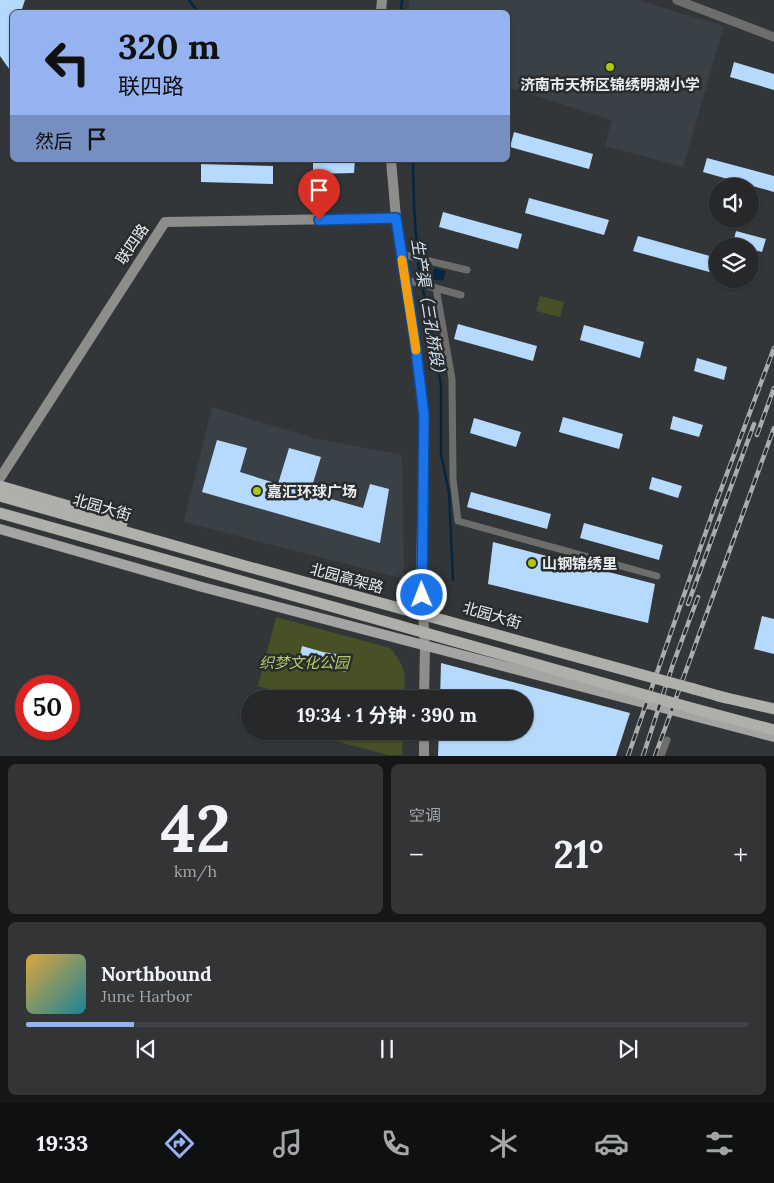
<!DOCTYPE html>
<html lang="zh">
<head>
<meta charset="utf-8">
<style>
  :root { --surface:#26282a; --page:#323436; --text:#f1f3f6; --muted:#a4a6a8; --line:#424447; --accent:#95b2f1 }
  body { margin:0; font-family:Lora,"Noto Sans SC",serif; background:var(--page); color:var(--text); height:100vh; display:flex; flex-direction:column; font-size:19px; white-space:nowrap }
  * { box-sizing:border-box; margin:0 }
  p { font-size:16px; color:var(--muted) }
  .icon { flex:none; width:28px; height:28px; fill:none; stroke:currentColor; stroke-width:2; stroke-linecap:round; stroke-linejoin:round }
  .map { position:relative; height:756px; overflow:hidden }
  .drawer { display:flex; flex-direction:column; gap:8px; padding:8px; background:#151617; flex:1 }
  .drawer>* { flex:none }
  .guide { position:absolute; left:10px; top:10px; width:500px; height:152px; border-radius:8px; box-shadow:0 1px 4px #0004,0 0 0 1px var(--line); background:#95b2f1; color:#111; overflow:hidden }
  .tools { position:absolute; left:709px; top:178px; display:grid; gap:10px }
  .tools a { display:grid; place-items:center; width:50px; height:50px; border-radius:50%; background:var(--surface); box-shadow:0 1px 4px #0004,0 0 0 1px var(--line); font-size:25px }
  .speed { position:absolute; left:15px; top:675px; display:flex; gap:10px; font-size:25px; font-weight:700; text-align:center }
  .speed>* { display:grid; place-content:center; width:65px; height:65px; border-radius:50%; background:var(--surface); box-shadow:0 1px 4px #0004,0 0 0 1px var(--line); line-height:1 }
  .speed .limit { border:8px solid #d22; background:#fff; color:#111 }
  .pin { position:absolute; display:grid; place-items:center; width:42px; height:42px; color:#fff; margin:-51px -21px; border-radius:50% 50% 50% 0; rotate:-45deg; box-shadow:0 0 5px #0007 }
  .pin .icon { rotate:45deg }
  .me { position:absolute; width:55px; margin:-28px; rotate:359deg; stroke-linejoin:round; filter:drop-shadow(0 0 4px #0008) }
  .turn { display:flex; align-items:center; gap:18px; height:105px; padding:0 25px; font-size:22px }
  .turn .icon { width:65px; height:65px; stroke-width:2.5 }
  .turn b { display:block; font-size:35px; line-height:42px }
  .then { display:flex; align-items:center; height:48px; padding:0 25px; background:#0003; gap:10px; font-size:19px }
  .big { font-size:38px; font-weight:700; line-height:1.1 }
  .drawer .tile { flex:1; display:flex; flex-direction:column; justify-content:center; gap:8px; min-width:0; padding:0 18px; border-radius:8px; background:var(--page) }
  .drawer .dial { align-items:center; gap:0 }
  .dial b { font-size:65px; line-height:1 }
  .song { display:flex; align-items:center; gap:15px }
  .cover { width:60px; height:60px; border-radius:8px; background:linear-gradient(135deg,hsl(40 70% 55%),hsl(190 70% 35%)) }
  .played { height:5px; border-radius:2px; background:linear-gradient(90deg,var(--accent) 15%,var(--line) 15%) }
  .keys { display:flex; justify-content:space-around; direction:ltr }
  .heat { display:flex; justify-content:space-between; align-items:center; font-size:28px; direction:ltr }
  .drawer .tiles { flex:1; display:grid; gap:8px; grid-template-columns:1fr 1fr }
  .tile:last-child { grid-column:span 2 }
  .trip { position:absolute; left:241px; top:690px; width:292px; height:50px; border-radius:25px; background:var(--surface); box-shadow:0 1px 4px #0004,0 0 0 1px var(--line); font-weight:700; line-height:50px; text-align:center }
  .dock { display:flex; height:80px; justify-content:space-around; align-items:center; background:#0f1011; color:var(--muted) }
  .dock .icon { width:35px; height:35px }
  .dock .on { color:var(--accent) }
  .dock b { font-size:22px; color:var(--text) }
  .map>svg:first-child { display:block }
  .built { fill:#394046 }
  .green { fill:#485025 }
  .water { fill:#052640 }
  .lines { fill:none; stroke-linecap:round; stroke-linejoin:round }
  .stream { stroke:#052640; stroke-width:2.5 }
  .building { fill:#b6dafe }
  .minor { stroke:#6d6e6c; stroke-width:7 }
  .tertiary { stroke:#6d6e6c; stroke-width:9 }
  .secondary { stroke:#8d8d8b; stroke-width:10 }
  .primary { stroke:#a4a5a2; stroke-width:10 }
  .trunk { stroke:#afb0ac; stroke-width:11 }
  .rail-casing { stroke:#aaacae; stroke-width:4.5 }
  .rail { stroke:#292c2e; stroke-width:2.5; stroke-dasharray:8; stroke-linecap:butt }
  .trunk-bridge { stroke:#afb0ac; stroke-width:11 }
  .route-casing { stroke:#114b97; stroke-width:12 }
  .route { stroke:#1a73e8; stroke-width:9 }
  .slow { stroke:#f59e0b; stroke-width:9 }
  .poi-dot { fill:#aec60b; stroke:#292c2e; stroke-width:2 }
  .labels { text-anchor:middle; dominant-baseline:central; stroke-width:5; stroke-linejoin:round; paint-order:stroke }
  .poi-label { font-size:15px; font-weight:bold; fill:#ebecee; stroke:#292c2e; text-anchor:start }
  .street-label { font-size:15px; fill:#ebecee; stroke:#292c2e }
  .park-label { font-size:15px; font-style:italic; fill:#b8cc61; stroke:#292c2e }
  .water-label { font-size:16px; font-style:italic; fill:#d4e4f3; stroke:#292c2e }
</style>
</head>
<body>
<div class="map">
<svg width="774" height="756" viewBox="0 0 774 756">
  <rect width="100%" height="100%" fill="#333638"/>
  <g class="built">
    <polygon points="409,0 637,0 724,26 683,167 605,146 612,120 508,87 508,12 408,12"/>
    <polygon points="212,407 313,438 402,455 404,579 184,522"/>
  </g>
  <g class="green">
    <polygon points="540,296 564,302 560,317 536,311"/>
    <path d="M276,617L390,648C407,668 405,674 404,699H300L258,686Z"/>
    <polygon points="318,731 403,731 402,755 388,755 317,736"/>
  </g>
  <polygon class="water" points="434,268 446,271 443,281 432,279"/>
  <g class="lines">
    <g class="stream">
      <polyline points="189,0 198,12"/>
      <polyline points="401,12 402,0"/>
      <polyline points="413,160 414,207 418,263 441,385 441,454 449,493 453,580"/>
    </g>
  </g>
  <g class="building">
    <polygon points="0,0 25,0 21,12 12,12 12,73 0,56"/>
    <polygon points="734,62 774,74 774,90 730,77"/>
    <polygon points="514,132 593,154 589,169 510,147"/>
    <polygon points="707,158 774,176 774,192 703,172"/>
    <polygon points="313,160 355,160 354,173 313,174"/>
    <polygon points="201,164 273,166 273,184 201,182"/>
    <polygon points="529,198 609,220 604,235 525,213"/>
    <polygon points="443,212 522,234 518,249 439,227"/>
    <polygon points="736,231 766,239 762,252 750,249 750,246 733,243"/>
    <polygon points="638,236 717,258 713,273 633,251"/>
    <polygon points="458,324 537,346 533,361 454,339"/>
    <polygon points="584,325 644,342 640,358 580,340"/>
    <polygon points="697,358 727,367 724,380 694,371"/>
    <polygon points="673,416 703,425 699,437 670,429"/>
    <polygon points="563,417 623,434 619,449 559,432"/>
    <polygon points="474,418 521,432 516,447 470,433"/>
    <polygon points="217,440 247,448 240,472 278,484 289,448 321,457 310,493 363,508 370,484 389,489 380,543 202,492"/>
    <polygon points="652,477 682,486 678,498 649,489"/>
    <polygon points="471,492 551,514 547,529 467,507"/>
    <polygon points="584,523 663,545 659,560 580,538"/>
    <polygon points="493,542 655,584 648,623 488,584"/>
    <polygon points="762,616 774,619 774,654 754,649"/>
    <polygon points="302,646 323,652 350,656 346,672 299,659"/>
    <polygon points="441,663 630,713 616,756 438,756 439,731 525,731 525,699 440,699"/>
  </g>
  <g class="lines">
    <g class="minor">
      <polyline points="401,254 467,270"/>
      <polyline points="406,280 461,295"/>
      <polyline points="436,288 452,379 453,479 458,521 657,576"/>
      <polyline points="661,756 667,740"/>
    </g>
    <polyline class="tertiary" points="677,0 774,37"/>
    <g class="secondary">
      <polyline points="381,12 382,0"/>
      <polyline points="391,160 396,218 414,334 424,415 421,580 425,647 424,699"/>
      <polyline points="0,478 165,222 396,218"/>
      <polyline points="424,756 424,731"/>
    </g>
    <polyline class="primary" points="0,529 202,587 774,737"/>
    <g class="trunk">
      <polyline points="694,689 726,698"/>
      <polyline points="688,707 774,730"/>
    </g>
    <g class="rail-casing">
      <g id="rail">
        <polyline points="757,435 774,388"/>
        <polyline points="688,604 754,424"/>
        <polyline points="628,756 716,503 774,348"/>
        <polyline points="643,756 673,664 698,597"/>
        <polyline points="655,756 774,428"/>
      </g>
    </g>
    <use href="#rail" class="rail"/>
    <g class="trunk-bridge">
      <polyline points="0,486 86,511 122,523"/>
      <polyline points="0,496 242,565 694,689"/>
      <polyline points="0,513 688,707"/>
      <polyline points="718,696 774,709"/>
    </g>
  </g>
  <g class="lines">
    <g class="route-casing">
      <polyline id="route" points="319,220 396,218 414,334 424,415 422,595"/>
    </g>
    <use href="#route" class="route"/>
    <polyline class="slow" points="402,260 416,350"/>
  </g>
  <g class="poi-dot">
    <circle cx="610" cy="67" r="5"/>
    <circle cx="257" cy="491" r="5"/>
    <circle cx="532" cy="563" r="5"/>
  </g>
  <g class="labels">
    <g class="poi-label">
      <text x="610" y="84" text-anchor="middle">济南市天桥区锦绣明湖小学</text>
      <text x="267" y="491">嘉汇环球广场</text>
      <text x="542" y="563">山钢锦绣里</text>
    </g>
    <g class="street-label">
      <text transform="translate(132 244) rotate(-56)">联四路</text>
      <text transform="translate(102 507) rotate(16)">北园大街</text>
      <text transform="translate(347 578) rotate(15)">北园高架路</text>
      <text transform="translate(492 615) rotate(16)">北园大街</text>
    </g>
    <g class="park-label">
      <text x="304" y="662">织梦文化公园</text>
    </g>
    <g class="water-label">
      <text transform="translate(429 310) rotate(81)">生产渠（三孔桥段）</text>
    </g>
  </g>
</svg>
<div class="tools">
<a><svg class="icon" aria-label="sound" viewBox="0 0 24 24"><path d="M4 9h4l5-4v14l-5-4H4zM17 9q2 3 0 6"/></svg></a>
<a><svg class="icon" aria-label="layers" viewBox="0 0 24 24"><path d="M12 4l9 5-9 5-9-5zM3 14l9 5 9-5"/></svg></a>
</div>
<div class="speed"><div class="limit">50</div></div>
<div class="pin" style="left:319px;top:220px;background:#d93025"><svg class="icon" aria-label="arrive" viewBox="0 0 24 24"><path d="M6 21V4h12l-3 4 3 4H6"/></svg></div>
<svg class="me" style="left:422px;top:595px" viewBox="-20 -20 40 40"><circle r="17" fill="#1a73e8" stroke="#fff" stroke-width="3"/><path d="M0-11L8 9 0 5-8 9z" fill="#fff"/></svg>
<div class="trip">19:34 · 1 分钟 · 390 m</div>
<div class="guide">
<div class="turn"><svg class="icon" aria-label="left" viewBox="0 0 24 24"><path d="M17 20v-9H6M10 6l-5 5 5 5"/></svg><div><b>320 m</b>联四路</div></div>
<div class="then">然后<svg class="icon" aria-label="arrive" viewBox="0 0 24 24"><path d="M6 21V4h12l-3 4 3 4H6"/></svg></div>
</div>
</div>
<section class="drawer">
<div class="tiles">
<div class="tile dial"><b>42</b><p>km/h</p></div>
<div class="tile"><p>空调</p>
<div class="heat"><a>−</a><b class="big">21°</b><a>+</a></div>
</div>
<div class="tile">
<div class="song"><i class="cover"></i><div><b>Northbound</b><p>June Harbor</p></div></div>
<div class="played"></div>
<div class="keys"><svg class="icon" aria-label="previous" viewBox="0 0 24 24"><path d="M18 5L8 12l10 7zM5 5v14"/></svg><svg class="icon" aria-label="pause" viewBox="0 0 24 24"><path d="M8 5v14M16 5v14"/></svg><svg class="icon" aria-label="next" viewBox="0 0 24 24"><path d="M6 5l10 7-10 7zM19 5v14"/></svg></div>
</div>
</div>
</section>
<nav class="dock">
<b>19:33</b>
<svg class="icon on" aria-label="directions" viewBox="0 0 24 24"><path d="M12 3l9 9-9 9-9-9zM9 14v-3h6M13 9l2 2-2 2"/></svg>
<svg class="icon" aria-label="music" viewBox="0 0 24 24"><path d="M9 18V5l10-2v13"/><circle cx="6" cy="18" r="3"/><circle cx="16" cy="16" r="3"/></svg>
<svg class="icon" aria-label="phone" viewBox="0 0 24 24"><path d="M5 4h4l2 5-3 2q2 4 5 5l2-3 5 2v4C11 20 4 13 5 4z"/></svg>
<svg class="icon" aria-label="climate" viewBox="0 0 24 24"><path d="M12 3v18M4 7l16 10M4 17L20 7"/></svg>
<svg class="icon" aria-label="car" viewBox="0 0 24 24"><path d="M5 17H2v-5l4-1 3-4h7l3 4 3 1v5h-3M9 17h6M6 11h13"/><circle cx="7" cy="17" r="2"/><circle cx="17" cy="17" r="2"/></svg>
<svg class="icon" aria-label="filters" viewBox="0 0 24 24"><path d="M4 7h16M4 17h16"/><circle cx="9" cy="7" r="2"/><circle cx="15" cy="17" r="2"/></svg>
</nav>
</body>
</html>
